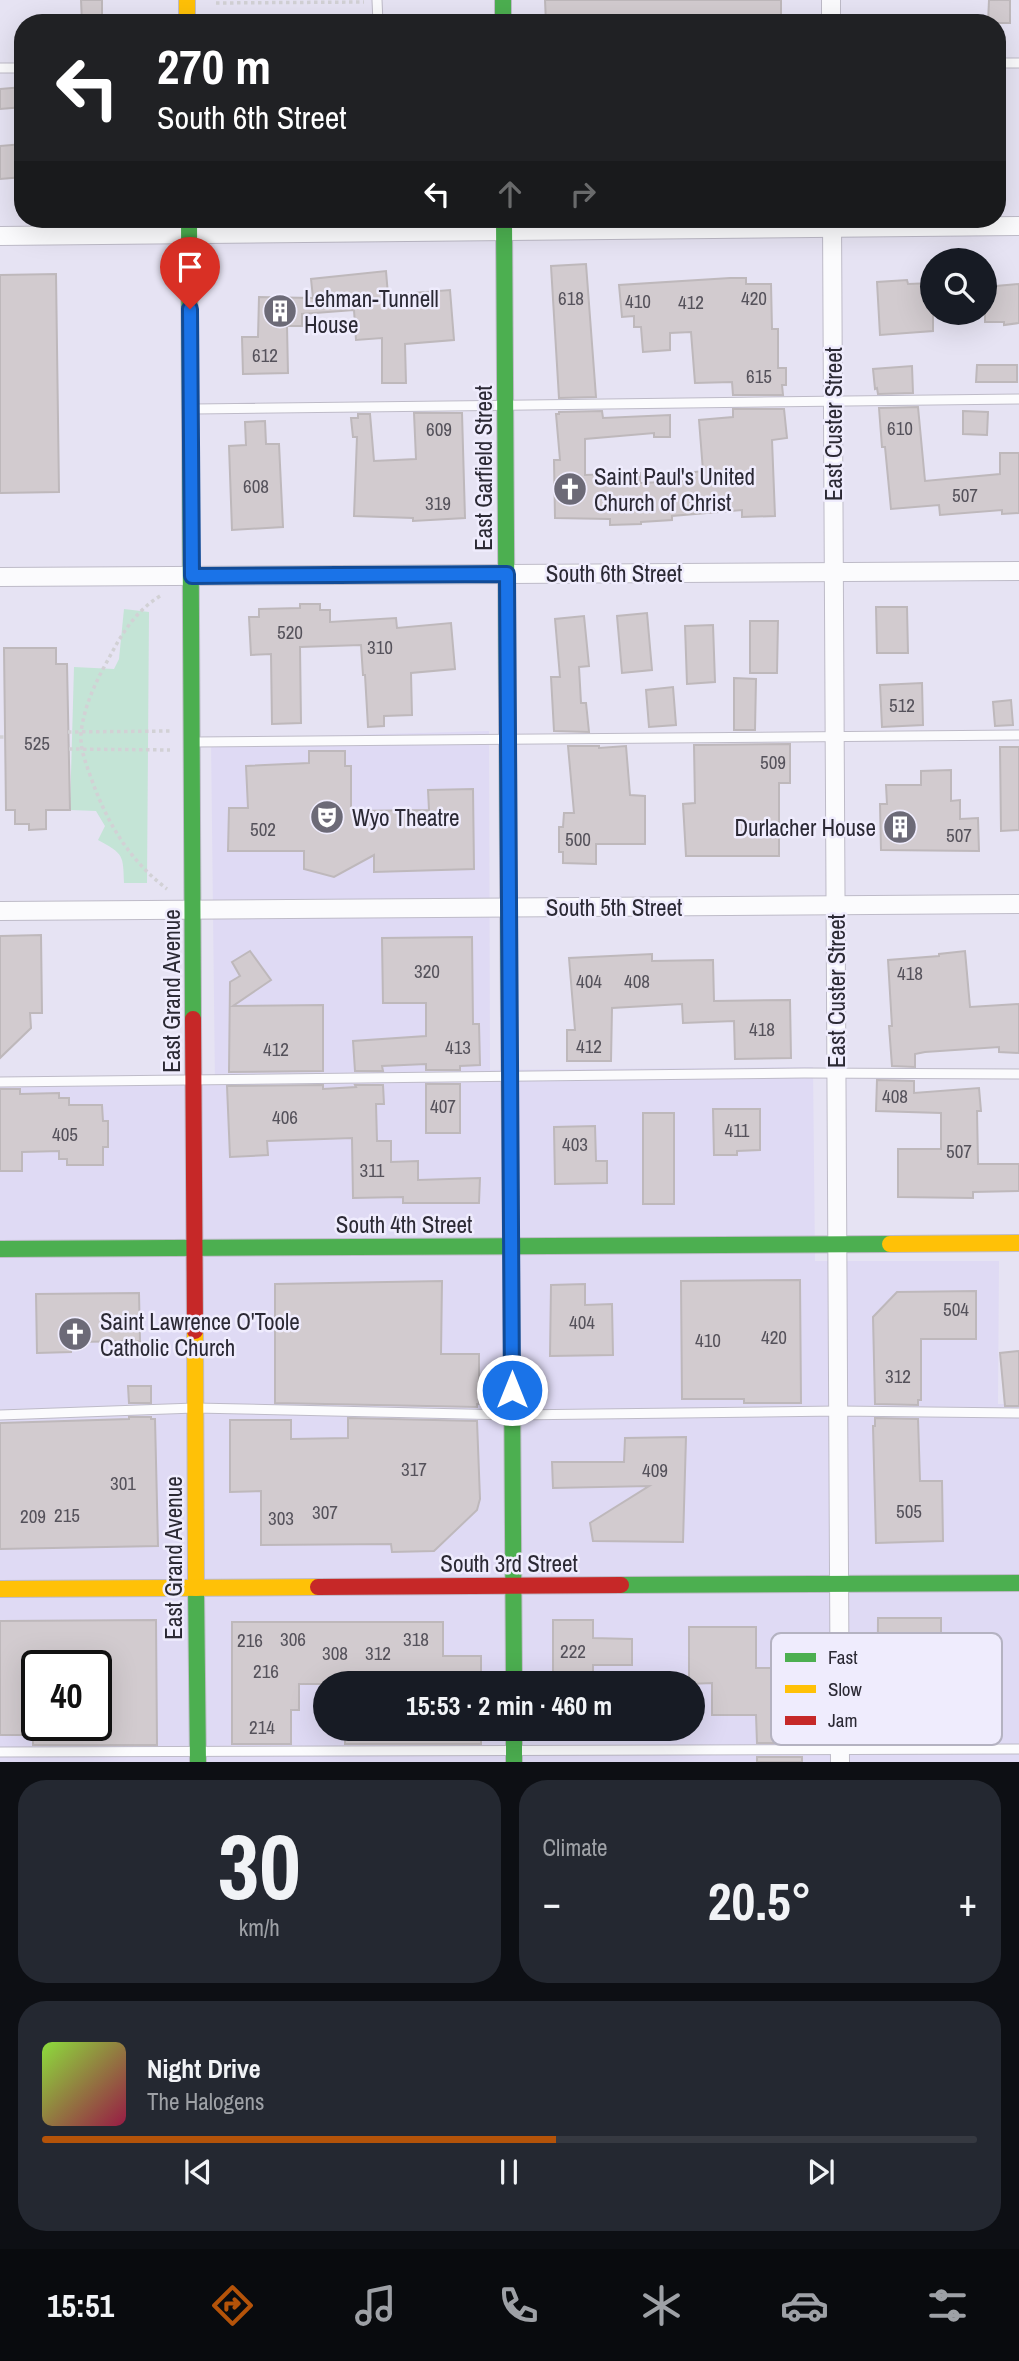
<!DOCTYPE html>
<html lang="en">
<head>
<meta charset="utf-8">
<style>
  :root { --surface:#171b24; --page:#242831; --text:#f1f3f6; --muted:#9ea1a6; --line:#363941; --accent:#b45309 }
  body { margin:0; font-family:"Archivo Narrow",sans-serif; background:var(--page); color:var(--text); height:100vh; display:flex; flex-direction:column; font-size:26px; white-space:nowrap }
  * { box-sizing:border-box; margin:0 }
  p { font-size:23px; color:var(--muted) }
  .icon { flex:none; width:38px; height:38px; fill:none; stroke:currentColor; stroke-width:2; stroke-linecap:round; stroke-linejoin:round }
  .map { position:relative; height:1762px; overflow:hidden }
  .drawer { display:flex; flex-direction:column; gap:18px; padding:18px; background:#0d0f14; flex:1 }
  .drawer>* { flex:none }
  .top-card { position:absolute; left:14px; top:14px; width:992px; height:214px; border-radius:28px; box-shadow:0 7px 28px #0002; background:#202124; color:#fff; overflow:hidden }
  .buttons { position:absolute; left:920px; top:248px; display:grid; gap:14px }
  .buttons a { display:grid; place-items:center; width:77px; height:77px; border-radius:50%; background:var(--surface); box-shadow:0 7px 28px #0002; font-size:35px }
  .speed { position:absolute; left:21px; top:1650px; display:flex; gap:14px; font-size:35px; font-weight:700; text-align:center }
  .speed>* { display:grid; place-content:center; width:91px; height:91px; border-radius:50%; background:var(--surface); box-shadow:0 7px 28px #0002; line-height:1 }
  .speed .limit { border:4px solid #111; border-radius:10px; background:#fff; color:#111 }
  .pin { position:absolute; display:grid; place-items:center; width:60px; height:60px; color:#fff; margin:-72px -30px; border-radius:50% 50% 50% 0; rotate:-45deg; box-shadow:0 0 7px #0007 }
  .pin .icon { rotate:45deg }
  .me { position:absolute; width:77px; margin:-38px; rotate:0deg; stroke-linejoin:round; filter:drop-shadow(0 0 5px #0008) }
  .turn { display:flex; align-items:center; gap:24px; height:147px; padding:0 28px; font-size:32px }
  .turn .icon { width:91px; height:91px; stroke-width:2.5 }
  .turn b { display:block; font-size:49px; line-height:60px }
  .lanes { display:flex; align-items:center; height:66px; padding:0 28px; background:#0003; justify-content:center; gap:35px; direction:ltr }
  .lanes .off { opacity:.35 }
  .big { font-size:52px; font-weight:700; line-height:1.1 }
  .drawer .widget { flex:1; display:flex; flex-direction:column; justify-content:center; gap:10px; min-width:0; padding:0 24px; border-radius:28px; background:var(--page) }
  .drawer .dial { align-items:center; gap:0 }
  .dial b { font-size:91px; line-height:1 }
  .song { display:flex; align-items:center; gap:21px }
  .cover { width:84px; height:84px; border-radius:10px; background:linear-gradient(135deg,hsl(90 70% 55%),hsl(340 70% 35%)) }
  .played { height:7px; border-radius:4px; background:linear-gradient(90deg,var(--accent) 55%,var(--line) 55%) }
  .keys { display:flex; justify-content:space-around; direction:ltr }
  .heat { display:flex; justify-content:space-between; align-items:center; font-size:38px; direction:ltr }
  .drawer .tiles { flex:1; display:grid; gap:18px; grid-template-columns:1fr 1fr }
  .widget:last-child { grid-column:span 2 }
  .trip { position:absolute; left:313px; top:1671px; width:392px; height:70px; border-radius:35px; background:var(--surface); box-shadow:0 7px 28px #0002; font-weight:700; line-height:70px; text-align:center }
  .dock { display:flex; height:112px; justify-content:space-around; align-items:center; background:#090b0e; color:var(--muted) }
  .dock .icon { width:49px; height:49px }
  .dock .active { color:var(--accent) }
  .dock b { font-size:32px; color:var(--text) }
  .map>svg:first-child { display:block }
  .built { fill:#dfdaf4; fill-rule:evenodd }
  .green { fill:#c4e4d6 }
  .building { fill:#d2cbcf; stroke:#beb8bb; stroke-width:2; fill-rule:evenodd }
  .lines { fill:none; stroke-linecap:round; stroke-linejoin:round }
  .lane-casing { stroke:#bebbc8; stroke-width:11 }
  .street-casing { stroke:#bebbc8; stroke-width:20 }
  .fast-casing { stroke:#bebbc8; stroke-width:18 }
  .slow-casing { stroke:#bebbc8; stroke-width:18 }
  .jam-casing { stroke:#bebbc8; stroke-width:18 }
  .path { stroke:#d2d1d5; stroke-width:3.5; stroke-dasharray:3.5 3.5; stroke-linecap:butt }
  .lane { stroke:#fbfbfd; stroke-width:9 }
  .street { stroke:#fbfbfd; stroke-width:18 }
  .fast { stroke:#4caf50; stroke-width:16 }
  .slow { stroke:#ffc107; stroke-width:16 }
  .jam { stroke:#c62828; stroke-width:16 }
  .route-casing { stroke:#114b97; stroke-width:18 }
  .route { stroke:#1a73e8; stroke-width:12 }
  .labels { text-anchor:middle; dominant-baseline:central; stroke-width:5; stroke-linejoin:round; paint-order:stroke }
  .number-label { font-size:19px; fill:#55525b }
  .poi-label { font-size:23px; fill:#2b2934; stroke:#efecfd; text-anchor:start }
  .street-label { font-size:23px; fill:#2b2934; stroke:#efecfd }
  .key { fill:#efecfd; stroke:#b4b2c1; stroke-width:2 }
  .key-label { font-size:19px; fill:#2b2934 }
</style>
</head>
<body>
<div class="map">
<svg width="1019" height="1763" viewBox="0 0 1019 1763">
  <rect width="100%" height="100%" fill="#e6e3f3"/>
  <path class="built" d="M489,731L490,1070L813,1067L815,1261H999L998,1404H1019V1762H0V1087L215,1085L211,739ZM37,1666H96V1726H37ZM326,1684H693V1729H326Z"/>
  <path class="green" d="M124,609L149,612L147,883H124C123,855 124,854 98,840L105,826L96,811L70,810L74,667L114,669L119,659Z"/>
  <g class="building">
    <polygon points="81,0 102,0 102,23 82,23"/>
    <polygon points="545,0 781,0 781,23 546,23"/>
    <polygon points="989,0 1010,0 1010,23 988,23"/>
    <polygon points="23,87 23,107 0,109 0,89"/>
    <polygon points="23,144 23,177 0,179 0,146"/>
    <polygon points="586,264 596,397 559,398 551,266"/>
    <polygon points="386,271 388,295 450,290 454,340 405,344 406,383 382,383 382,338 356,340 354,310 302,314 302,326 287,326 288,373 243,374 242,337 258,337 259,297 313,298 311,279"/>
    <polygon points="56,274 59,492 0,493 0,275"/>
    <polygon points="730,278 746,278 746,284 771,284 772,329 778,329 778,368 786,368 786,385 782,385 783,395 733,395 732,382 695,383 691,332 670,333 670,350 643,352 641,327 634,327 634,316 622,317 619,285"/>
    <polygon points="907,280 908,284 933,283 933,331 880,335 877,282"/>
    <polygon points="1019,284 1019,323 1004,325 1004,322 985,322 985,287"/>
    <polygon points="977,365 1017,365 1017,382 976,382"/>
    <polygon points="912,366 913,393 878,394 877,388 875,389 873,369"/>
    <polygon points="918,407 925,481 1000,474 1000,453 1019,453 1019,513 1002,514 1002,510 940,515 939,505 891,509 885,447 882,447 879,408"/>
    <polygon points="733,409 784,409 787,438 772,440 775,516 742,517 742,510 672,516 672,520 641,522 641,524 610,525 610,519 555,518 554,460 560,460 556,414 559,414 559,412 602,411 603,418 670,415 670,437 654,437 654,433 585,439 585,475 640,473 640,483 688,481 688,473 703,471 699,420 733,417"/>
    <polygon points="963,411 988,412 987,435 963,434"/>
    <polygon points="414,413 462,413 465,518 413,521 413,518 354,516 357,437 353,437 351,418 358,418 358,414 370,414 374,461 416,459"/>
    <polygon points="265,421 266,444 279,444 283,527 232,530 229,446 246,445 245,422"/>
    <polygon points="300,604 320,604 320,610 330,610 330,622 396,618 397,628 451,623 455,669 411,673 412,715 384,716 384,726 368,727 365,675 363,675 361,645 300,647 301,723 272,724 271,654 251,655 249,617 259,617 259,609 300,608"/>
    <polygon points="876,607 907,607 908,653 877,653"/>
    <polygon points="647,613 652,670 622,673 617,616"/>
    <polygon points="584,616 589,666 579,667 581,703 586,703 589,732 554,731 551,677 560,677 555,619"/>
    <polygon points="750,621 778,621 777,673 750,673"/>
    <polygon points="713,625 715,682 687,684 685,626"/>
    <polygon points="4,648 56,648 56,664 67,664 70,810 46,810 46,829 29,830 29,824 15,824 15,810 6,810"/>
    <polygon points="734,678 756,679 755,730 734,730"/>
    <polygon points="922,683 923,725 882,727 880,685"/>
    <polygon points="673,687 676,725 649,727 646,690"/>
    <polygon points="1011,700 1013,725 995,726 993,702"/>
    <polygon points="790,744 790,783 779,783 779,856 686,856 683,804 695,803 694,745"/>
    <polygon points="568,746 599,746 599,748 626,746 630,795 645,796 645,844 596,844 596,864 563,863 563,852 559,852 559,827 563,827 564,813 574,813"/>
    <polygon points="1000,747 1019,747 1019,830 1001,831"/>
    <polygon points="309,751 345,751 345,766 351,766 351,811 429,810 428,790 473,789 474,869 374,872 374,855 334,877 304,869 304,851 228,851 229,808 248,808 246,766 309,763"/>
    <polygon points="951,770 951,801 960,800 960,819 978,818 979,851 881,850 880,804 887,804 886,785 921,785 921,771"/>
    <polygon points="41,935 42,1013 30,1013 31,1028 0,1058 0,936"/>
    <polygon points="472,937 473,1024 479,1024 480,1065 460,1066 460,1070 426,1070 426,1064 382,1066 383,1071 355,1071 353,1041 426,1036 426,1003 383,1003 382,938"/>
    <polygon points="250,951 271,980 233,1006 323,1005 323,1071 229,1072 230,982 240,976 232,962"/>
    <polygon points="965,951 970,1007 1019,1004 1019,1053 999,1052 999,1047 925,1052 915,1054 915,1067 892,1066 889,1026 892,1026 888,960 939,956 939,954"/>
    <polygon points="652,954 652,961 713,960 714,1001 790,1000 791,1058 735,1059 734,1021 683,1023 682,1004 612,1008 611,1061 567,1061 567,1030 575,1030 569,958"/>
    <polygon points="877,1080 914,1081 914,1093 979,1088 981,1111 977,1111 978,1164 1019,1164 1019,1191 973,1192 973,1198 898,1197 898,1149 941,1149 941,1113 876,1111"/>
    <rect x="426" y="1084" width="34" height="49"/>
    <polygon points="323,1085 323,1089 356,1087 355,1085 383,1085 384,1104 376,1104 377,1141 391,1141 391,1162 418,1161 418,1180 480,1178 479,1203 403,1203 403,1197 353,1198 352,1138 267,1141 268,1155 230,1157 227,1086"/>
    <polygon points="0,1089 20,1089 20,1094 59,1093 59,1098 69,1098 69,1105 102,1105 103,1121 108,1121 108,1147 103,1147 103,1165 67,1165 67,1159 59,1159 59,1151 22,1152 22,1171 0,1171"/>
    <polygon points="713,1109 760,1109 760,1150 737,1151 737,1155 714,1155"/>
    <rect x="643" y="1113" width="31" height="91"/>
    <polygon points="595,1126 596,1161 607,1161 607,1183 555,1184 554,1127"/>
    <polygon points="800,1280 801,1403 744,1403 744,1399 682,1399 681,1281"/>
    <polygon points="442,1281 441,1354 479,1354 479,1404 477,1404 477,1407 275,1403 275,1284"/>
    <polygon points="585,1284 585,1305 612,1304 613,1355 550,1356 551,1285"/>
    <polygon points="976,1291 976,1339 921,1339 921,1400 918,1400 918,1405 875,1404 873,1317 897,1292"/>
    <polygon points="139,1293 140,1341 71,1342 71,1352 37,1353 36,1294"/>
    <polygon points="1019,1351 1019,1406 1005,1406 1000,1353"/>
    <polygon points="128,1386 151,1386 151,1403 129,1403"/>
    <polygon points="129,1417 151,1417 151,1419 155,1419 158,1546 0,1549 0,1423 129,1419"/>
    <polygon points="348,1418 477,1421 480,1499 477,1510 434,1551 392,1552 391,1544 261,1545 261,1491 230,1492 230,1420 291,1420 291,1439 348,1438"/>
    <polygon points="875,1418 918,1419 920,1481 942,1481 943,1541 876,1543 873,1426 875,1426"/>
    <polygon points="686,1437 683,1542 593,1541 590,1523 649,1486 553,1488 552,1462 624,1462 625,1438"/>
    <polygon points="878,1618 941,1618 941,1741 877,1741"/>
    <path d="M156,1620L157,1745H33V1735H0V1621ZM37,1666H96V1726H37Z"/>
    <polygon points="553,1620 593,1620 593,1638 632,1639 632,1665 593,1665 593,1684 553,1684"/>
    <polygon points="232,1622 443,1622 443,1656 481,1656 481,1684 299,1684 299,1710 291,1710 291,1744 232,1744"/>
    <polygon points="689,1627 756,1627 756,1668 802,1668 802,1743 757,1743 756,1715 712,1715 712,1683 689,1684"/>
    <rect x="345" y="1729" width="136" height="15"/>
    <rect x="757" y="1757" width="45" height="5"/>
  </g>
  <g class="lines">
    <g class="lane-casing">
      <g id="lane">
        <polyline points="377,0 378,23"/>
        <polyline points="998,63 1019,63"/>
        <polyline points="0,68 23,68"/>
        <polyline points="393,219 393,233"/>
        <polyline points="195,409 1019,399"/>
        <polyline points="195,742 1019,735"/>
        <polyline points="0,1082 804,1073 1019,1074"/>
        <polyline points="0,1415 195,1408 512,1415 838,1411 1019,1413"/>
        <polyline points="0,1752 1019,1749"/>
      </g>
    </g>
    <g class="street-casing">
      <g id="street">
        <polyline points="831,0 831,23"/>
        <polyline points="832,219 840,1763"/>
        <polyline points="0,236 1019,226"/>
        <polyline points="0,577 1019,571"/>
        <polyline points="0,911 1019,904"/>
      </g>
    </g>
    <g class="fast-casing">
      <g id="fast">
        <polyline points="503,0 503,23"/>
        <polyline points="189,219 193,1019"/>
        <polyline points="504,219 509,1018"/>
        <polyline points="0,1249 890,1244"/>
        <polyline points="512,1379 514,1684"/>
        <polyline points="621,1585 1019,1583"/>
        <polyline points="196,1588 198,1763"/>
        <polyline points="514,1729 514,1763"/>
      </g>
    </g>
    <g class="slow-casing">
      <g id="slow">
        <polyline points="187,0 187,23"/>
        <polyline points="509,1018 512,1379"/>
        <polyline points="890,1244 1019,1243"/>
        <polyline points="195,1331 196,1588"/>
        <polyline points="0,1589 318,1587"/>
      </g>
    </g>
    <g class="jam-casing">
      <g id="jam">
        <polyline points="193,1019 195,1331"/>
        <polyline points="318,1587 621,1585"/>
      </g>
    </g>
    <g class="path">
      <polyline points="216,3 364,2"/>
      <path d="M160,596C136,611 122,633 109,658C96,681 84,706 81,733C80,748 85,761 90,775C106,821 128,859 167,889"/>
      <polyline points="68,732 170,731"/>
      <polyline points="0,737 5,737"/>
      <polyline points="69,749 170,750"/>
    </g>
    <use href="#lane" class="lane"/>
    <use href="#street" class="street"/>
    <use href="#fast" class="fast"/>
    <use href="#slow" class="slow"/>
    <use href="#jam" class="jam"/>
  </g>
  <g class="lines">
    <g class="route-casing">
      <polyline id="route" points="190,309 192,576 507,574 512,1390"/>
    </g>
    <use href="#route" class="route"/>
  </g>
  <defs>
    <g id="building-disc" transform="scale(1.75)"><circle r="9.5" fill="#6c6a77" stroke="#efecfd"/><path d="M-4-6H4V6H1V3H-1V6H-4ZM-2.5-4.3h1.7v1.8h-1.7ZM.8-4.3h1.7v1.8H.8ZM-2.5-1h1.7V.8h-1.7ZM.8-1h1.7V.8H.8Z" fill="#fff"/></g>
    <g id="church-disc" transform="scale(1.75)"><circle r="9.5" fill="#6c6a77" stroke="#efecfd"/><path d="M-1.2-6h2.4v3.5h3.3v2.4h-3.3V6h-2.4V-.1h-3.3v-2.4h3.3Z" fill="#fff"/></g>
    <g id="theatre-disc" transform="scale(1.75)"><circle r="9.5" fill="#6c6a77" stroke="#efecfd"/><path d="M-5-5.5Q0-4 5-5.5V0Q5 5 0 6Q-5 5-5 0ZM-3.3-2.5H-1v1.5H-3.3ZM1-2.5H3.3v1.5H1ZM-2.8 1Q0 5.5 2.8 1Z" fill="#fff"/></g>
  </defs>
  <g fill-rule="evenodd">
    <use href="#building-disc" x="280" y="311"/>
    <use href="#church-disc" x="570" y="489"/>
    <use href="#theatre-disc" x="327" y="817"/>
    <use href="#building-disc" x="900" y="827"/>
    <use href="#church-disc" x="75" y="1334"/>
  </g>
  <g class="labels">
    <g class="number-label">
      <text x="571" y="298">618</text>
      <text x="754" y="298">420</text>
      <text x="638" y="301">410</text>
      <text x="691" y="302">412</text>
      <text x="265" y="355">612</text>
      <text x="759" y="376">615</text>
      <text x="900" y="428">610</text>
      <text x="439" y="429">609</text>
      <text x="256" y="486">608</text>
      <text x="965" y="495">507</text>
      <text x="438" y="503">319</text>
      <text x="290" y="632">520</text>
      <text x="380" y="647">310</text>
      <text x="902" y="705">512</text>
      <text x="37" y="743">525</text>
      <text x="773" y="762">509</text>
      <text x="263" y="829">502</text>
      <text x="959" y="835">507</text>
      <text x="578" y="839">500</text>
      <text x="427" y="971">320</text>
      <text x="910" y="973">418</text>
      <text x="589" y="981">404</text>
      <text x="637" y="981">408</text>
      <text x="762" y="1029">418</text>
      <text x="589" y="1046">412</text>
      <text x="458" y="1047">413</text>
      <text x="276" y="1049">412</text>
      <text x="895" y="1096">408</text>
      <text x="443" y="1106">407</text>
      <text x="285" y="1117">406</text>
      <text x="737" y="1130">411</text>
      <text x="65" y="1134">405</text>
      <text x="575" y="1144">403</text>
      <text x="959" y="1151">507</text>
      <text x="372" y="1170">311</text>
      <text x="956" y="1309">504</text>
      <text x="582" y="1322">404</text>
      <text x="774" y="1337">420</text>
      <text x="708" y="1340">410</text>
      <text x="898" y="1376">312</text>
      <text x="414" y="1469">317</text>
      <text x="655" y="1470">409</text>
      <text x="123" y="1483">301</text>
      <text x="909" y="1511">505</text>
      <text x="325" y="1512">307</text>
      <text x="67" y="1515">215</text>
      <text x="33" y="1516">209</text>
      <text x="281" y="1518">303</text>
      <text x="293" y="1639">306</text>
      <text x="416" y="1639">318</text>
      <text x="250" y="1640">216</text>
      <text x="573" y="1651">222</text>
      <text x="335" y="1653">308</text>
      <text x="378" y="1653">312</text>
      <text x="266" y="1671">216</text>
      <text x="262" y="1727">214</text>
    </g>
    <g class="poi-label">
      <text x="304" y="298">Lehman-Tunnell<tspan x="304" dy="26">House</tspan></text>
      <text x="594" y="476">Saint Paul's United<tspan x="594" dy="26">Church of Christ</tspan></text>
      <text x="352" y="817">Wyo Theatre</text>
      <text x="876" y="827" text-anchor="end">Durlacher House</text>
      <text x="100" y="1321">Saint Lawrence O'Toole<tspan x="100" dy="26">Catholic Church</tspan></text>
    </g>
    <g class="street-label">
      <text transform="translate(833 424) rotate(-90)">East Custer Street</text>
      <text transform="translate(483 468) rotate(-90)">East Garfield Street</text>
      <text x="614" y="573">South 6th Street</text>
      <text x="614" y="907">South 5th Street</text>
      <text transform="translate(171 991) rotate(-90)">East Grand Avenue</text>
      <text transform="translate(836 991) rotate(-90)">East Custer Street</text>
      <text x="404" y="1224">South 4th Street</text>
      <text transform="translate(173 1558) rotate(-90)">East Grand Avenue</text>
      <text x="509" y="1563">South 3rd Street</text>
    </g>
  </g>
  <rect x="771" y="1633" width="231" height="112" rx="10" class="key"/>
  <rect x="785" y="1653" width="31" height="9" fill="#4caf50"/>
  <rect x="785" y="1685" width="31" height="8" fill="#ffc107"/>
  <rect x="785" y="1716" width="31" height="9" fill="#c62828"/>
  <g class="key-label">
    <text x="828" y="1664">Fast</text>
    <text x="828" y="1696">Slow</text>
    <text x="828" y="1727">Jam</text>
  </g>
</svg>
<div class="buttons">
<a><svg class="icon" aria-label="search" viewBox="0 0 24 24"><circle cx="10" cy="10" r="6"/><path d="M15 15l6 6"/></svg></a>
</div>
<div class="speed"><div class="limit">40</div></div>
<div class="pin" style="left:190px;top:309px;background:#d93025"><svg class="icon" aria-label="arrive" viewBox="0 0 24 24"><path d="M6 21V4h12l-3 4 3 4H6"/></svg></div>
<svg class="me" style="left:512px;top:1390px" viewBox="-20 -20 40 40"><circle r="17" fill="#1a73e8" stroke="#fff" stroke-width="3"/><path d="M0-11L8 9 0 5-8 9z" fill="#fff"/></svg>
<div class="trip">15:53 · 2 min · 460 m</div>
<div class="top-card">
<div class="turn"><svg class="icon" aria-label="left" viewBox="0 0 24 24"><path d="M17 20v-9H6M10 6l-5 5 5 5"/></svg><div><b>270 m</b>South 6th Street</div></div>
<div class="lanes"><svg class="icon" aria-label="left" viewBox="0 0 24 24"><path d="M17 20v-9H6M10 6l-5 5 5 5"/></svg><svg class="icon off" aria-label="ahead" viewBox="0 0 24 24"><path d="M12 20V5M6 11l6-6 6 6"/></svg><svg class="icon off" aria-label="right" viewBox="0 0 24 24"><path d="M7 20v-9h11M14 6l5 5-5 5"/></svg></div>
</div>
</div>
<section class="drawer">
<div class="tiles">
<div class="widget dial"><b>30</b><p>km/h</p></div>
<div class="widget"><p>Climate</p>
<div class="heat"><a>−</a><b class="big">20.5°</b><a>+</a></div>
</div>
<div class="widget">
<div class="song"><i class="cover"></i><div><b>Night Drive</b><p>The Halogens</p></div></div>
<div class="played"></div>
<div class="keys"><svg class="icon" aria-label="previous" viewBox="0 0 24 24"><path d="M18 5L8 12l10 7zM5 5v14"/></svg><svg class="icon" aria-label="pause" viewBox="0 0 24 24"><path d="M8 5v14M16 5v14"/></svg><svg class="icon" aria-label="next" viewBox="0 0 24 24"><path d="M6 5l10 7-10 7zM19 5v14"/></svg></div>
</div>
</div>
</section>
<nav class="dock">
<b>15:51</b>
<svg class="icon active" aria-label="directions" viewBox="0 0 24 24"><path d="M12 3l9 9-9 9-9-9zM9 14v-3h6M13 9l2 2-2 2"/></svg>
<svg class="icon" aria-label="music" viewBox="0 0 24 24"><path d="M9 18V5l10-2v13"/><circle cx="6" cy="18" r="3"/><circle cx="16" cy="16" r="3"/></svg>
<svg class="icon" aria-label="phone" viewBox="0 0 24 24"><path d="M5 4h4l2 5-3 2q2 4 5 5l2-3 5 2v4C11 20 4 13 5 4z"/></svg>
<svg class="icon" aria-label="climate" viewBox="0 0 24 24"><path d="M12 3v18M4 7l16 10M4 17L20 7"/></svg>
<svg class="icon" aria-label="car" viewBox="0 0 24 24"><path d="M5 17H2v-5l4-1 3-4h7l3 4 3 1v5h-3M9 17h6M6 11h13"/><circle cx="7" cy="17" r="2"/><circle cx="17" cy="17" r="2"/></svg>
<svg class="icon" aria-label="filters" viewBox="0 0 24 24"><path d="M4 7h16M4 17h16"/><circle cx="9" cy="7" r="2"/><circle cx="15" cy="17" r="2"/></svg>
</nav>
</body>
</html>
